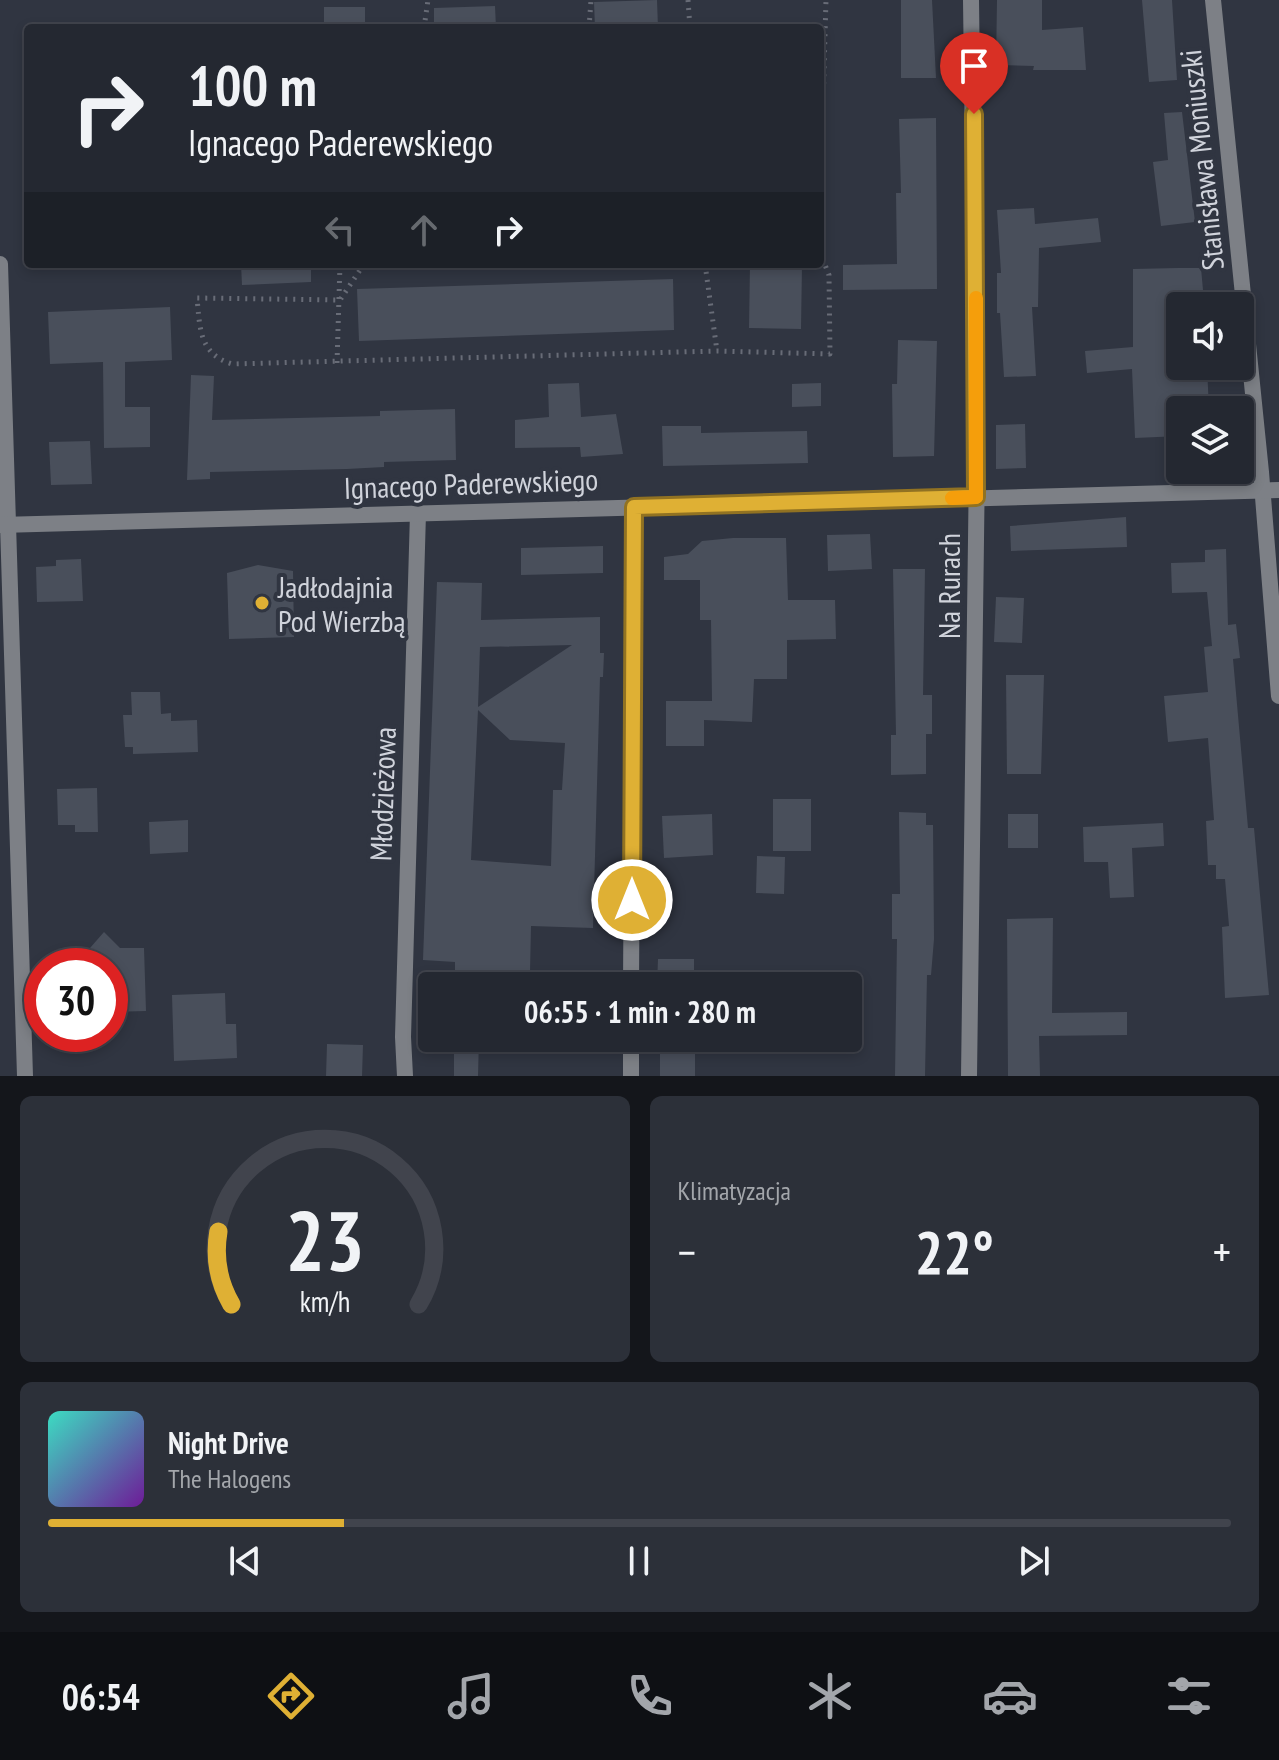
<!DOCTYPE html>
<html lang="pl">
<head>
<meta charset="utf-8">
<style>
  :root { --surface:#242831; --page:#2c3039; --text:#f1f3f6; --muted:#a3a6ab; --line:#41444d; --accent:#dfb034 }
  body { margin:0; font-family:"PT Sans Narrow",sans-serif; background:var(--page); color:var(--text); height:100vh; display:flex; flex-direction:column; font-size:30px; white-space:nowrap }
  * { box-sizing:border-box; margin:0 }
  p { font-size:26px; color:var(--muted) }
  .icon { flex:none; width:44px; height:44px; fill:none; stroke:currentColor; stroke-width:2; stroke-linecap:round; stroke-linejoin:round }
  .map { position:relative; height:1076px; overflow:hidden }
  .drawer { display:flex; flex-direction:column; gap:20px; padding:20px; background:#14161b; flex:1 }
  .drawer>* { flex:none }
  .hud { position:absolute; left:24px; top:24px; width:800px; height:244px; border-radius:8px; box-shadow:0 4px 12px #0003,0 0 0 2px var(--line); background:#242831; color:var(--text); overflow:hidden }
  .buttons { position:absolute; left:1166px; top:292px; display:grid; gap:16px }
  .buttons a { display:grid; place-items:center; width:88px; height:88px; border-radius:8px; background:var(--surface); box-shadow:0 4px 12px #0003,0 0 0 2px var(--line); font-size:40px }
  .speed { position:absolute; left:24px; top:948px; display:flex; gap:16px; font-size:40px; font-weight:700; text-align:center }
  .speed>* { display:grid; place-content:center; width:104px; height:104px; border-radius:50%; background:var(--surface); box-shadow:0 4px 12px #0003,0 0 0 2px var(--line); line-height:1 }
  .speed .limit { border:12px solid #d22; background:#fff; color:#111 }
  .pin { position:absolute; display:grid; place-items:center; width:68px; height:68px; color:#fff; margin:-82px -34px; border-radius:50% 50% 50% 0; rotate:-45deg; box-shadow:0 0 8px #0007 }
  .pin .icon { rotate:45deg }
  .me { position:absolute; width:88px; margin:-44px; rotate:0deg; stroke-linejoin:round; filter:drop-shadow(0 0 6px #0008) }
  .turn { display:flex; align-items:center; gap:28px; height:168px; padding:0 32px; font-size:36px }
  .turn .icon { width:104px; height:104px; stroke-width:2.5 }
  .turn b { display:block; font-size:56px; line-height:68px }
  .lanes { display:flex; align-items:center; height:76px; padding:0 32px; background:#0003; justify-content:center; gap:40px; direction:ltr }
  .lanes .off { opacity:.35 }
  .big { font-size:60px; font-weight:600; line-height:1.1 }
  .drawer .tile { flex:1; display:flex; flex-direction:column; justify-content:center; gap:12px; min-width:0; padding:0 28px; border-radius:12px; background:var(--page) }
  .drawer .dial { align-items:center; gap:0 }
  .dial svg { height:208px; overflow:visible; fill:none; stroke:var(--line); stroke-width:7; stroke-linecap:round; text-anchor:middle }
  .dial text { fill:var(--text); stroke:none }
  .song { display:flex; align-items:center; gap:24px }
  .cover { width:96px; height:96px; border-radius:12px; background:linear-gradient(135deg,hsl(170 70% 55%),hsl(280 70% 35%)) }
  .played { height:8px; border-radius:4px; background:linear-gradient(90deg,var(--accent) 25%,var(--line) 25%) }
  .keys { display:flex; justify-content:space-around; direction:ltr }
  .heat { display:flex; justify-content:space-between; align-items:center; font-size:44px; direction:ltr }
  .drawer .tiles { flex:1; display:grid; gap:20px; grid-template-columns:1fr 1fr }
  .tile:last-child { grid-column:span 2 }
  .trip { position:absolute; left:418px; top:972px; width:444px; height:80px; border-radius:8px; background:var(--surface); box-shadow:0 4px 12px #0003,0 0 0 2px var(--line); font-weight:600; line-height:80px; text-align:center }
  .dock { display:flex; height:128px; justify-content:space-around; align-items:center; background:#0e1014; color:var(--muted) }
  .dock .icon { width:56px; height:56px }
  .dock .active { color:var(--accent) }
  .dock b { font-size:36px; color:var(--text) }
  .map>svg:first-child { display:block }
  .building { fill:#494f5b; fill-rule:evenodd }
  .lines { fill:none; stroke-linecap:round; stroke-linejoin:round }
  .path { stroke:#686c77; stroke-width:5; stroke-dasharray:2 6; stroke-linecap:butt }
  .minor { stroke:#7d8086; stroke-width:16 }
  .tertiary { stroke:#7d8086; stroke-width:16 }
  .route-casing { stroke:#917222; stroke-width:20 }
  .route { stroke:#dfb034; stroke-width:14 }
  .slow { stroke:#f59e0b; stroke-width:14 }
  .poi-dot { fill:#dfb034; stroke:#303541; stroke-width:3 }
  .labels { text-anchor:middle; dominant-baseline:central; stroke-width:8; stroke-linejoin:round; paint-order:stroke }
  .street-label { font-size:30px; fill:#d0d3db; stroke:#303541 }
  .poi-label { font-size:30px; fill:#d0d3db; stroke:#303541; text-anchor:start }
</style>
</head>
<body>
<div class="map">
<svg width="1279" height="1076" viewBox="0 0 1279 1076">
  <rect width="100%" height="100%" fill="#303541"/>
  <g class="building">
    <polygon points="657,0 658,28 595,28 594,2"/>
    <polygon points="901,0 932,0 936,78 901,78"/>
    <polygon points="997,0 1042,0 1042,30 1083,27 1086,70 1033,70 1034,66 996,65"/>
    <polygon points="1142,0 1172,0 1177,80 1149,82"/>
    <polygon points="495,6 496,28 434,28 434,8"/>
    <rect x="324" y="7" width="41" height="21"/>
    <polygon points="1182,112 1195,222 1161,226 1153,162 1168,160 1164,113"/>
    <polygon points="936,118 937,289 843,290 843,265 897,264 896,193 901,193 899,119"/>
    <polygon points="1034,208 1035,224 1098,218 1101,242 1039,248 1038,307 1032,307 1036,376 1004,377 1000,313 997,313 997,273 1001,273 997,210"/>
    <polygon points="241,264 311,264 311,282 242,285"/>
    <polygon points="750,264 802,264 801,329 749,328"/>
    <polygon points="1178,268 1201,268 1204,301 1180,304 1180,366 1207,366 1209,410 1180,410 1180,436 1135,438 1132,369 1087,373 1085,351 1133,347 1133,269"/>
    <polygon points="673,279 674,330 359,341 357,289"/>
    <polygon points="170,307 172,360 125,362 125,407 150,407 150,447 104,448 103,362 50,364 48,312"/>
    <polygon points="898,340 937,341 934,456 893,457 892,384 897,384"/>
    <polygon points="191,375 214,376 212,420 380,416 380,411 455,409 456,460 384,462 384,467 347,469 210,472 210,479 187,480"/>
    <polygon points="579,383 581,417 616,414 623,454 581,457 580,447 515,448 515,420 549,417 548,384"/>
    <polygon points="821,383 821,406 792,407 792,384"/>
    <polygon points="1025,424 1026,468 996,469 996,425"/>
    <polygon points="662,426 701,426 701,433 807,431 808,463 663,466"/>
    <polygon points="90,441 92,484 51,485 49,442"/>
    <polygon points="1126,517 1127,547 1011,551 1010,526"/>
    <polygon points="870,534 872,569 828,571 827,535"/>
    <polygon points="733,538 786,538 788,600 835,600 836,639 787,640 787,679 754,679 752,722 704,720 704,746 666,746 666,701 712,701 711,620 700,620 700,580 664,580 664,557 688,554 702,541"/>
    <polygon points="603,546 603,573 521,575 521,548"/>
    <polygon points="1226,549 1228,625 1236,624 1240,658 1233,659 1248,828 1254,828 1269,995 1225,998 1222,927 1229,926 1225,879 1216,879 1216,865 1208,865 1206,821 1214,820 1208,738 1168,742 1164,696 1208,692 1204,647 1212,646 1207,592 1172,593 1171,563 1205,562 1205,550"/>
    <polygon points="81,559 83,601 37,602 36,567 56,566 56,560"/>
    <polygon points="258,565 293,571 294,637 229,639 227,573"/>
    <polygon points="893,569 925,569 923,695 932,695 932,734 926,734 926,774 891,775 891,735 896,735"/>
    <path d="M437,582L482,583L481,620L600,617V653H604L603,677H600L593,928L531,926L530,972L479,971V986H455V962L423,960ZM572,645L478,707L480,647ZM478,710L510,740L565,743L562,790H553L551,866L471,860Z"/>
    <polygon points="996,597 1024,598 1022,643 994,642"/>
    <polygon points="1006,675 1044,675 1041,774 1007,774"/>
    <polygon points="131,692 160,692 161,714 171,713 171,721 197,720 198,752 133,754 133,747 125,747 123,715 132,715"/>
    <polygon points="97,788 98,832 75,832 75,825 58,825 57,789"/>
    <rect x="773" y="799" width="38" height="52"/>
    <polygon points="899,812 926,813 926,825 933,825 934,939 931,975 927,975 925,1076 895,1076 897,939 892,939 892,894 900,894"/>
    <polygon points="712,814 713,855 664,858 662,816"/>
    <rect x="1008" y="814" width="30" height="34"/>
    <polygon points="188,820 188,852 150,854 149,822"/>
    <polygon points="1163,823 1164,846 1132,848 1134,897 1110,898 1108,862 1084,862 1083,827"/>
    <polygon points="757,856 785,857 784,894 756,893"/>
    <polygon points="1053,918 1052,1013 1127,1012 1127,1035 1039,1036 1040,1076 1008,1076 1007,919"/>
    <polygon points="104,932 120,948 144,948 146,1011 110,1012 110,966 90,966 90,948"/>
    <polygon points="658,959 694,959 694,986 657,986"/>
    <polygon points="225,993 226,1024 236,1024 237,1058 174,1061 172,995"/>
    <polygon points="454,1038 479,1038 478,1076 454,1076"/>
    <rect x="660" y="1041" width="35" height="35"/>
    <polygon points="327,1044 363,1045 362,1076 326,1076"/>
  </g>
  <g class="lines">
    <g class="path">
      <polyline points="688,0 690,28"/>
      <polyline points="424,28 428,0"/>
      <polyline points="589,28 591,0"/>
      <polyline points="820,212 826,0"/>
      <path d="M364,264L340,300L197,298C200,328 199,354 232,364L717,351L830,354L829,275L820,252"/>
      <polyline points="705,264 717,351"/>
      <polyline points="337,363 340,264"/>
    </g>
    <g class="minor">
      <polyline points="1213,0 1261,472 1279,696"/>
      <polyline points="0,264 25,1076"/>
      <polyline points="631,986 634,507"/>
      <polyline points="405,1076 403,1037 418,513"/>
      <polyline points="631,1076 631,1038"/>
      <polyline points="969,1076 977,463 971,0"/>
    </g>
    <polyline class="tertiary" points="0,525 1279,490"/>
  </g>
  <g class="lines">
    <g class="route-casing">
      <polyline id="route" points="632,900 634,507 976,497 974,114"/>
    </g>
    <use href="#route" class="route"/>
    <polyline class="slow" points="952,498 976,497 976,298"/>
  </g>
  <circle class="poi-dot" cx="262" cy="603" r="8"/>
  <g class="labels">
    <g class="street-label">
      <text transform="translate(1201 160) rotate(-96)">Stanisława Moniuszki</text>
      <text transform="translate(471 483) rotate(-2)">Ignacego Paderewskiego</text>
      <text transform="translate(948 586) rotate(-90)">Na Rurach</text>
      <text transform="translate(382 794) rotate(-88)">Młodzieżowa</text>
    </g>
    <g class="poi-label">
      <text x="278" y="586">Jadłodajnia<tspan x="278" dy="34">Pod Wierzbą</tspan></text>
    </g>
  </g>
</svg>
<div class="buttons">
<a><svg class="icon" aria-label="sound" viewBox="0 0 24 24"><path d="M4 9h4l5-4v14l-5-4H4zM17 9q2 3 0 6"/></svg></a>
<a><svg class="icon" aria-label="layers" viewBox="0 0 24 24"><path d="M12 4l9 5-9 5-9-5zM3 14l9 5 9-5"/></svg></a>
</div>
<div class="speed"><div class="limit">30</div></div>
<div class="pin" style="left:974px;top:114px;background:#d93025"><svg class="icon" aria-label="arrive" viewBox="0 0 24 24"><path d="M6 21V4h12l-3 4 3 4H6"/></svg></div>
<svg class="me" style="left:632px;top:900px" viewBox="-20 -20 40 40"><circle r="17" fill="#dfb034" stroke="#fff" stroke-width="3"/><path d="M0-11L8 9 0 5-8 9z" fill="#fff"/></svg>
<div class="trip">06:55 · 1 min · 280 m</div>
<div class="hud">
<div class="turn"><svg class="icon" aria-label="right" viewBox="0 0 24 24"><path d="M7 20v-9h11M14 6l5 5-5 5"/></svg><div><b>100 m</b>Ignacego Paderewskiego</div></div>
<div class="lanes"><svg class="icon off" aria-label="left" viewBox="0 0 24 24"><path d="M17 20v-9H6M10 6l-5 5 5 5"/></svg><svg class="icon off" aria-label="ahead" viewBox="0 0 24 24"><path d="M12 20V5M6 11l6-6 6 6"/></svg><svg class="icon" aria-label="right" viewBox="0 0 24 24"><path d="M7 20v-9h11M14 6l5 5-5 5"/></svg></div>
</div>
</div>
<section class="drawer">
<div class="tiles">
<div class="tile dial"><svg viewBox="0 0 100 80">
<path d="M14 69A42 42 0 1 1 86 69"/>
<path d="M14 69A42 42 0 0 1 9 41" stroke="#dfb034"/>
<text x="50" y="56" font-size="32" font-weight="700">23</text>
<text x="50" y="72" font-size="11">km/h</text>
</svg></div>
<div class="tile"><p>Klimatyzacja</p>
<div class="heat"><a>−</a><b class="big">22°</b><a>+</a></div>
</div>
<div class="tile">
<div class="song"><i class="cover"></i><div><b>Night Drive</b><p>The Halogens</p></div></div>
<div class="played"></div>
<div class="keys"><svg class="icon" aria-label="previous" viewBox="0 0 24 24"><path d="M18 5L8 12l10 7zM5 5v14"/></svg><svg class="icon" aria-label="pause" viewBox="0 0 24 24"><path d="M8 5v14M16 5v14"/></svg><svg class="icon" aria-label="next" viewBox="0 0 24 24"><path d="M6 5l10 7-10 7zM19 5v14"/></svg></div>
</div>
</div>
</section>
<nav class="dock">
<b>06:54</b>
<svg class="icon active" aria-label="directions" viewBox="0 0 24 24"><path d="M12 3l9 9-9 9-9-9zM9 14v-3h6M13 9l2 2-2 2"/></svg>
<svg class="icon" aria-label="music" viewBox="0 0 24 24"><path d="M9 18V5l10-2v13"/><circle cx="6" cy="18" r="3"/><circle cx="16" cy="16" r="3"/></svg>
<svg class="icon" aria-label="phone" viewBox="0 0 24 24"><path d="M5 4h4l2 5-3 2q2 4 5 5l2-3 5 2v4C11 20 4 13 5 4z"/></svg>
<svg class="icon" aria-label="climate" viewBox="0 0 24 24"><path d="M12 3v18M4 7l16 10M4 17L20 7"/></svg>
<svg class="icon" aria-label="car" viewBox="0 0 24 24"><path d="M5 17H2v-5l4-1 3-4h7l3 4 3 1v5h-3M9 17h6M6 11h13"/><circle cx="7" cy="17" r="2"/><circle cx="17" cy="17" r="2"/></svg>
<svg class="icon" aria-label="filters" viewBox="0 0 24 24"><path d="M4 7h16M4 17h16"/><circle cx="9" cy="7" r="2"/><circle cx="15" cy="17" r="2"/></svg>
</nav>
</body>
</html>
